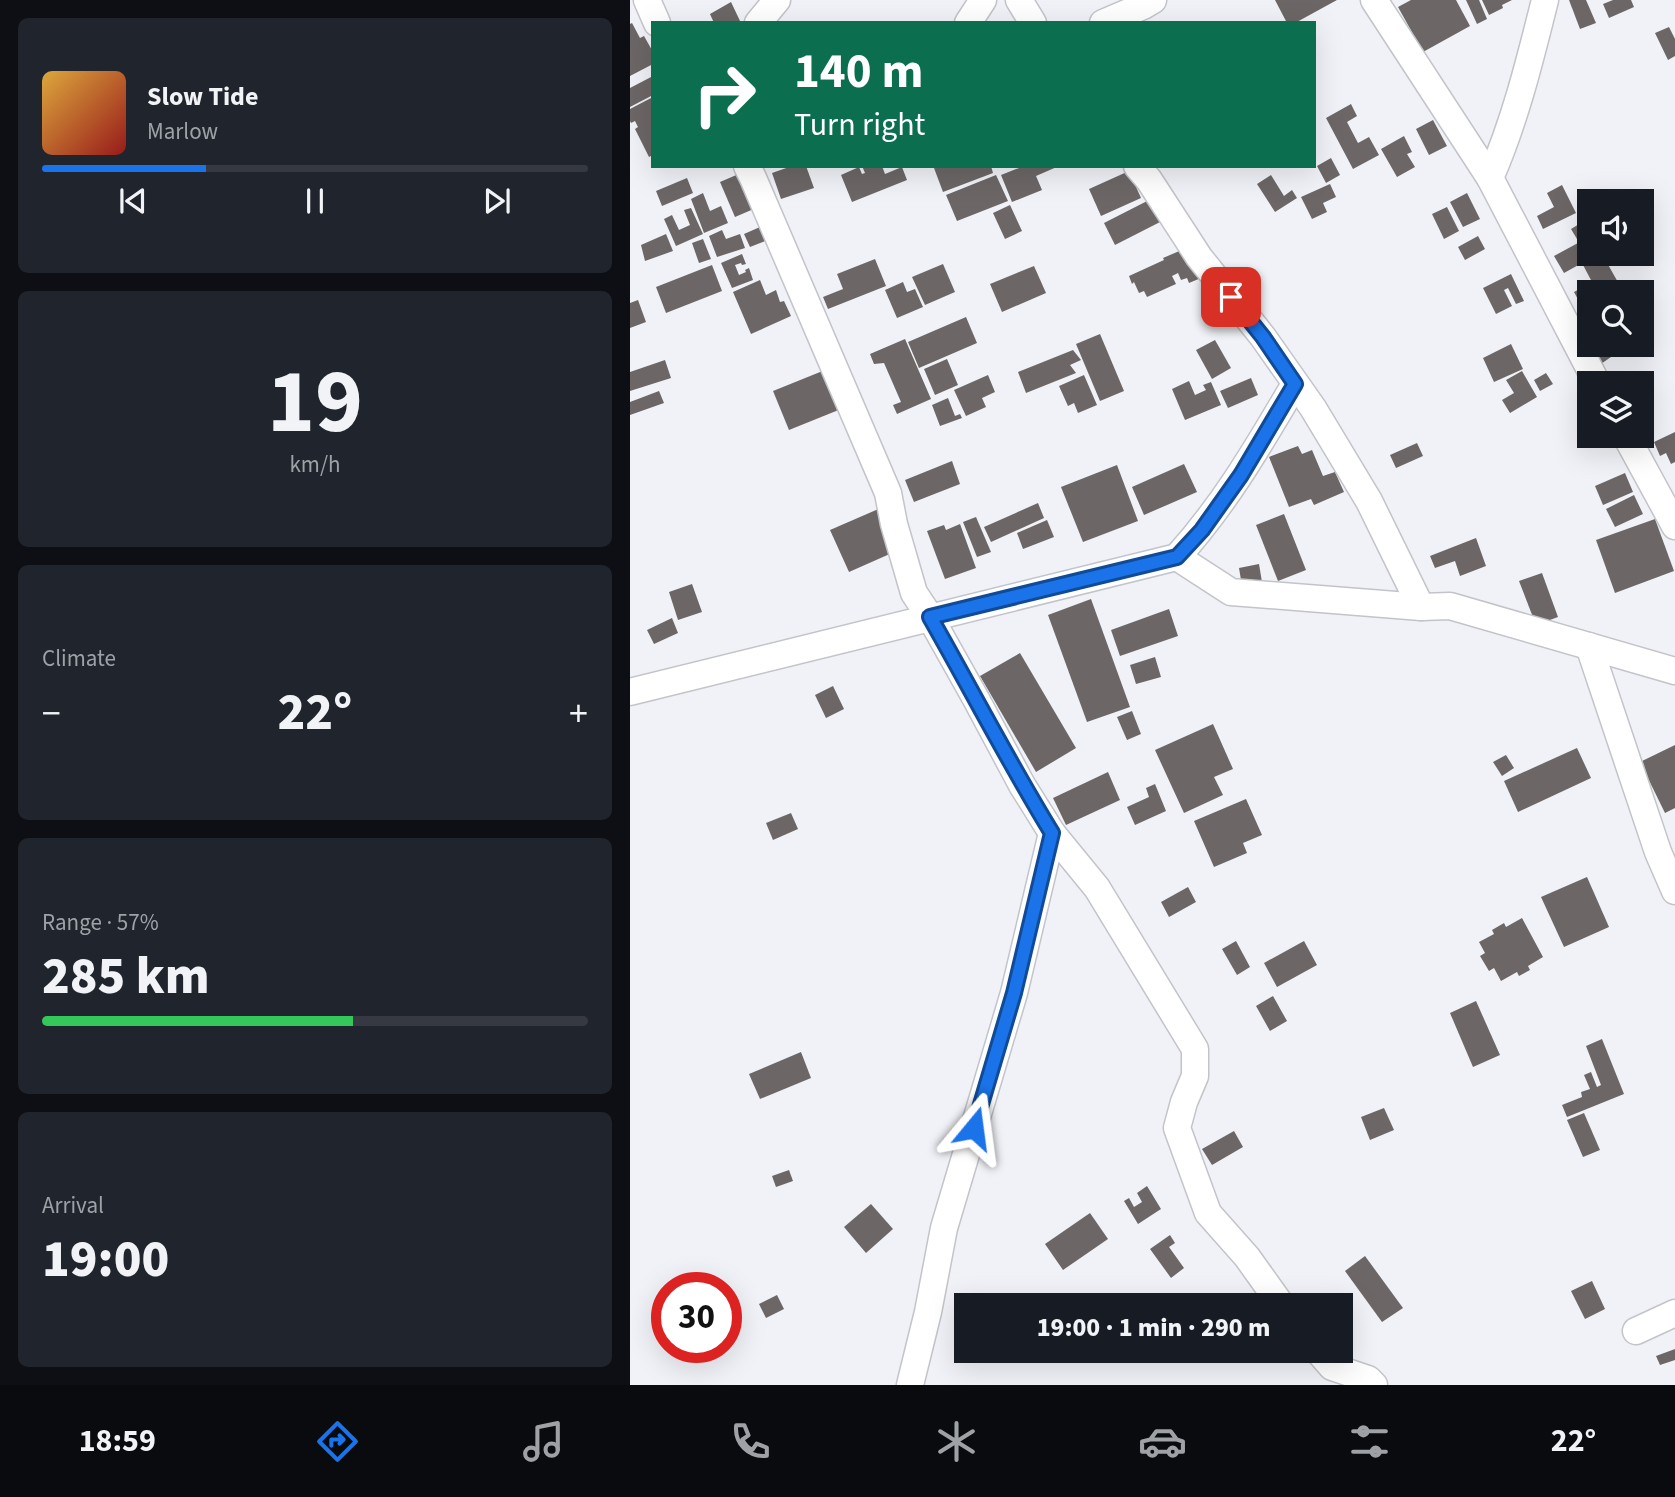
<!DOCTYPE html>
<html lang="en">
<head>
<meta charset="utf-8">
<style>
  :root { --surface:#171b24; --page:#20242c; --text:#f1f3f6; --muted:#9ea1a6; --line:#363941; --accent:#1a73e8 }
  body { margin:0; font-family:"Source Sans 3",sans-serif; background:var(--page); color:var(--text); height:100vh; display:flex; flex-direction:column; font-size:26px; white-space:nowrap }
  * { box-sizing:border-box; margin:0 }
  p { font-size:23px; color:var(--muted) }
  .icon { flex:none; width:38px; height:38px; fill:none; stroke:currentColor; stroke-width:2; stroke-linecap:round; stroke-linejoin:round }
  .map { position:relative; flex:1; overflow:hidden }
  .drawer { display:flex; flex-direction:column; gap:18px; padding:18px; background:#0d0f14; width:630px }
  .drawer>* { flex:none }
  .banner { position:absolute; left:21px; top:21px; width:665px; height:147px; border-radius:0px; box-shadow:0 7px 28px #0002; background:#0b6e4f; color:#fff; overflow:hidden }
  .controls { position:absolute; left:947px; top:189px; display:grid; gap:14px }
  .controls a { display:grid; place-items:center; width:77px; height:77px; border-radius:0px; background:var(--surface); box-shadow:0 7px 28px #0002; font-size:35px }
  .speed { position:absolute; left:21px; top:1272px; display:flex; gap:14px; font-size:35px; font-weight:700; text-align:center }
  .speed>* { display:grid; place-content:center; width:91px; height:91px; border-radius:50%; background:var(--surface); box-shadow:0 7px 28px #0002; line-height:1 }
  .speed .limit { border:10px solid #d22; background:#fff; color:#111 }
  .pin { position:absolute; display:grid; place-items:center; width:60px; height:60px; color:#fff; margin:-30px; border-radius:14px; box-shadow:0 4px 10px #0006 }
  .me { position:absolute; width:77px; margin:-38px; rotate:16deg; stroke-linejoin:round; filter:drop-shadow(0 0 5px #0008) }
  .turn { display:flex; align-items:center; gap:24px; height:147px; padding:0 28px; font-size:32px }
  .turn .icon { width:91px; height:91px; stroke-width:2.5 }
  .turn b { display:block; font-size:49px; line-height:60px }
  .big { font-size:52px; font-weight:800; line-height:1.1 }
  .drawer .tile { flex:1; display:flex; flex-direction:column; justify-content:center; gap:10px; min-width:0; padding:0 24px; border-radius:10px; background:var(--page) }
  .drawer .dial { align-items:center; gap:0 }
  .dial b { font-size:91px; line-height:1 }
  .song { display:flex; align-items:center; gap:21px }
  .cover { width:84px; height:84px; border-radius:10px; background:linear-gradient(135deg,hsl(40 70% 55%),hsl(0 70% 35%)) }
  .played { height:7px; border-radius:4px; background:linear-gradient(90deg,var(--accent) 30%,var(--line) 30%) }
  .keys { display:flex; justify-content:space-around; direction:ltr }
  .heat { display:flex; justify-content:space-between; align-items:center; font-size:38px; direction:ltr }
  .charge { height:10px; border-radius:5px; background:linear-gradient(90deg,#34c759 57%,var(--line) 0) }
  .trip { position:absolute; left:324px; top:1293px; width:399px; height:70px; border-radius:0px; background:var(--surface); box-shadow:0 7px 28px #0002; font-weight:800; line-height:70px; text-align:center }
  .tab-bar { display:flex; height:112px; justify-content:space-around; align-items:center; background:#090b0e; color:var(--muted) }
  .tab-bar .icon { width:49px; height:49px }
  .tab-bar .on { color:var(--accent) }
  .tab-bar b { font-size:32px; color:var(--text) }
  main { display:flex; flex:1; min-height:0 }
  .map>svg:first-child { display:block }
  .building { fill:#6c6766 }
  .lines { fill:none; stroke-linecap:round; stroke-linejoin:round }
  .street-casing { stroke:#c3c4c9; stroke-width:29 }
  .street { stroke:#fff; stroke-width:26 }
  .route-casing { stroke:#114b97; stroke-width:18 }
  .route { stroke:#1a73e8; stroke-width:12 }
</style>
</head>
<body>
<main>
<section class="drawer">
<div class="tile">
<div class="song"><i class="cover"></i><div><b>Slow Tide</b><p>Marlow</p></div></div>
<div class="played"></div>
<div class="keys"><svg class="icon" aria-label="previous" viewBox="0 0 24 24"><path d="M18 5L8 12l10 7zM5 5v14"/></svg><svg class="icon" aria-label="pause" viewBox="0 0 24 24"><path d="M8 5v14M16 5v14"/></svg><svg class="icon" aria-label="next" viewBox="0 0 24 24"><path d="M6 5l10 7-10 7zM19 5v14"/></svg></div>
</div>
<div class="tile dial"><b>19</b><p>km/h</p></div>
<div class="tile"><p>Climate</p>
<div class="heat"><a>−</a><b class="big">22°</b><a>+</a></div>
</div>
<div class="tile"><p>Range · 57%</p><b class="big">285 km</b><div class="charge"></div></div>
<div class="tile"><p>Arrival</p><b class="big">19:00</b></div>
</section>
<div class="map">
<svg width="1045" height="1385" viewBox="0 0 1045 1385">
  <rect width="100%" height="100%" fill="#f0f2f7"/>
  <g class="building">
    <polygon points="645,0 707,0 665,23 657,23"/>
    <polygon points="781,0 826,0 840,26 793,52 768,7"/>
    <polygon points="836,0 849,0 857,19 847,24"/>
    <polygon points="852,0 882,0 872,5 873,8 859,15"/>
    <polygon points="939,0 956,0 966,23 950,29"/>
    <polygon points="983,0 1001,0 1004,7 979,18 973,4"/>
    <polygon points="101,2 111,23 84,23 80,14"/>
    <polygon points="2,23 10,38 14,36 23,52 23,64 0,76 0,24"/>
    <polygon points="1039,27 1045,39 1045,56 1038,60 1025,33"/>
    <polygon points="23,76 23,95 0,107 0,88"/>
    <polygon points="23,97 23,155 19,157 5,129 8,127 5,121 1,123 0,121 0,109"/>
    <polygon points="721,104 727,116 717,122 728,143 739,137 749,155 723,169 696,118"/>
    <polygon points="803,120 817,146 799,155 786,129"/>
    <polygon points="774,136 782,152 777,154 785,167 767,177 751,149"/>
    <polygon points="701,158 710,175 696,183 687,166"/>
    <polygon points="162,166 176,166 184,188 151,199 142,173"/>
    <polygon points="232,166 252,166 255,174 272,167 277,180 222,202 211,175 229,167 232,174 235,173"/>
    <polygon points="309,166 361,166 363,173 313,192 304,168"/>
    <polygon points="394,166 429,166 406,176 412,190 382,202 371,175"/>
    <polygon points="499,171 511,198 471,216 459,189"/>
    <polygon points="111,173 126,208 105,217 90,182"/>
    <polygon points="366,175 378,201 327,221 316,195"/>
    <polygon points="641,175 654,196 662,190 667,198 645,212 627,184"/>
    <polygon points="57,178 63,193 32,206 26,191"/>
    <polygon points="700,184 706,197 693,203 697,212 682,219 671,197"/>
    <polygon points="932,185 946,213 913,229 907,216 924,207 917,193"/>
    <polygon points="73,193 80,211 91,206 98,223 74,233 61,199"/>
    <polygon points="837,193 850,219 833,227 820,202"/>
    <polygon points="523,198 534,220 485,245 474,223"/>
    <polygon points="380,205 392,231 375,239 363,213"/>
    <polygon points="817,207 829,231 814,239 802,214"/>
    <polygon points="61,208 73,234 46,246 34,219 42,215 49,230 60,225 54,210"/>
    <polygon points="954,221 959,232 947,239 941,229"/>
    <polygon points="137,224 138,240 120,247 114,234"/>
    <polygon points="92,230 96,239 110,234 115,248 87,257 79,236"/>
    <polygon points="36,234 43,251 15,261 11,245"/>
    <polygon points="848,236 855,249 835,260 828,247"/>
    <polygon points="959,237 959,254 972,254 989,284 973,292 959,292 959,300 951,305 944,292 962,282 952,263 934,273 924,256"/>
    <polygon points="73,239 81,259 69,263 62,243"/>
    <polygon points="554,249 571,278 559,283 557,278 551,280 548,273 542,276 546,284 517,297 514,291 509,293 504,282 502,284 499,276 534,260 533,258"/>
    <polygon points="112,254 116,264 112,265 111,263 105,265 109,275 116,272 115,270 119,268 123,280 102,288 91,263"/>
    <polygon points="245,259 256,286 198,309 193,297 213,289 207,274"/>
    <polygon points="313,264 325,292 295,305 282,277"/>
    <polygon points="82,265 92,291 36,313 26,287"/>
    <polygon points="404,266 416,293 372,312 360,284"/>
    <polygon points="881,274 894,301 886,304 878,288 874,290 882,306 866,314 853,288"/>
    <polygon points="130,280 136,295 146,290 150,302 154,301 161,316 121,334 103,292"/>
    <polygon points="273,282 277,292 285,289 293,307 267,318 255,290"/>
    <polygon points="8,300 16,322 0,328 0,303"/>
    <polygon points="336,317 347,343 289,368 278,342"/>
    <polygon points="470,334 494,391 470,401 446,344"/>
    <polygon points="959,336 959,345 973,345 981,357 968,366 952,341"/>
    <polygon points="275,339 301,399 267,414 263,405 271,402 254,363 244,364 240,354"/>
    <polygon points="585,340 601,368 582,379 566,350"/>
    <polygon points="881,344 893,369 864,382 853,358"/>
    <polygon points="443,350 451,360 440,365 446,373 396,393 388,372"/>
    <polygon points="317,359 328,385 305,395 294,369"/>
    <polygon points="35,360 41,378 0,391 0,372"/>
    <polygon points="200,368 216,407 159,430 143,391"/>
    <polygon points="892,371 907,397 880,413 872,400 884,393 876,380"/>
    <polygon points="916,373 923,384 910,391 904,380"/>
    <polygon points="358,375 365,392 352,398 356,407 336,416 324,390"/>
    <polygon points="454,375 467,405 448,413 444,403 438,406 429,386"/>
    <polygon points="621,378 628,395 598,408 590,391"/>
    <polygon points="559,381 565,395 576,390 573,385 581,382 591,405 555,420 542,389"/>
    <polygon points="29,391 34,403 0,415 0,402"/>
    <polygon points="318,398 325,416 330,414 332,418 310,426 302,405"/>
    <polygon points="1045,432 1045,462 1041,464 1036,453 1030,456 1024,442"/>
    <polygon points="787,443 793,456 766,468 760,455"/>
    <polygon points="668,446 672,454 682,450 693,476 705,472 714,492 684,505 681,499 659,507 639,457"/>
    <polygon points="322,461 330,484 284,502 275,480"/>
    <polygon points="554,464 567,492 514,515 502,487"/>
    <polygon points="487,465 508,521 453,542 431,487"/>
    <polygon points="995,473 1003,492 973,505 965,486"/>
    <polygon points="1004,495 1013,514 985,527 976,509"/>
    <polygon points="408,503 414,518 361,542 354,527"/>
    <polygon points="253,507 271,549 219,572 200,530"/>
    <polygon points="654,514 676,570 648,581 626,525"/>
    <polygon points="346,517 361,552 347,557 333,522"/>
    <polygon points="1025,519 1044,571 985,593 966,540"/>
    <polygon points="417,520 424,537 393,549 387,533"/>
    <polygon points="330,524 346,568 315,579 297,531 314,525 316,530"/>
    <polygon points="846,538 856,566 830,576 825,561 805,568 800,556"/>
    <polygon points="629,564 632,582 612,586 609,568"/>
    <polygon points="912,573 928,617 906,625 889,581"/>
    <polygon points="62,584 72,612 48,620 39,592"/>
    <polygon points="461,599 500,707 457,722 418,615"/>
    <polygon points="539,609 548,636 490,656 481,630"/>
    <polygon points="42,618 48,633 24,644 17,630"/>
    <polygon points="390,653 446,748 406,772 350,676"/>
    <polygon points="525,657 531,677 506,684 500,665"/>
    <polygon points="203,686 214,709 196,718 185,695"/>
    <polygon points="502,711 511,734 497,740 487,717"/>
    <polygon points="583,724 603,769 584,777 593,795 554,813 525,750"/>
    <polygon points="1045,745 1045,808 1035,813 1010,762"/>
    <polygon points="947,748 961,778 888,812 874,781"/>
    <polygon points="876,755 884,768 872,776 863,762"/>
    <polygon points="478,772 490,800 436,825 423,798"/>
    <polygon points="525,784 536,811 505,825 497,807 519,797 516,788"/>
    <polygon points="616,799 632,835 613,843 617,853 584,867 564,821"/>
    <polygon points="161,813 168,829 143,840 136,823"/>
    <polygon points="957,877 979,927 934,947 911,897"/>
    <polygon points="558,887 566,902 539,917 531,902"/>
    <polygon points="892,918 913,957 898,966 900,970 889,976 887,972 871,981 864,968 859,971 850,956 855,953 849,942 864,934 862,930 874,923 876,927"/>
    <polygon points="606,941 620,967 607,975 592,949"/>
    <polygon points="674,941 687,965 647,987 634,963"/>
    <polygon points="643,996 657,1021 640,1031 626,1006"/>
    <polygon points="846,1001 870,1055 843,1067 820,1013"/>
    <polygon points="972,1039 994,1094 937,1117 932,1105 952,1097 951,1092 960,1089 954,1075 961,1072 967,1087 971,1085 956,1046"/>
    <polygon points="171,1052 181,1078 130,1099 119,1074"/>
    <polygon points="754,1108 764,1130 740,1140 731,1117"/>
    <polygon points="954,1113 970,1150 953,1157 937,1120"/>
    <polygon points="604,1131 613,1147 582,1165 572,1149"/>
    <polygon points="159,1170 163,1181 146,1187 142,1176"/>
    <polygon points="517,1186 531,1209 508,1224 494,1201 499,1198 504,1207 512,1202 507,1193"/>
    <polygon points="241,1204 263,1229 236,1253 214,1227"/>
    <polygon points="460,1213 478,1239 433,1270 415,1244"/>
    <polygon points="540,1235 545,1243 539,1247 554,1268 541,1278 520,1249"/>
    <polygon points="735,1256 773,1308 752,1322 715,1271"/>
    <polygon points="962,1281 975,1309 955,1319 941,1291"/>
    <polygon points="147,1295 154,1309 136,1318 129,1304"/>
    <polygon points="1045,1349 1045,1360 1030,1365 1026,1356"/>
  </g>
  <g class="lines">
    <g class="street-casing">
      <g id="street">
        <polyline points="17,0 27,23"/>
        <polyline points="389,0 403,23"/>
        <polyline points="744,0 860,178 967,383"/>
        <polyline points="128,23 147,0"/>
        <polyline points="338,23 353,0"/>
        <polyline points="473,23 513,6 523,0"/>
        <polyline points="117,166 123,178 258,493 264,524 284,593 300,617 346,699 392,785 422,833 467,888 565,1049 565,1076 554,1102 547,1128 578,1213 617,1257 652,1306"/>
        <polyline points="507,166 519,180 569,257 633,337 683,408 739,501 791,607"/>
        <path d="M860,178C885,121 900,60 915,0"/>
        <polyline points="996,436 1045,526"/>
        <path d="M547,557C595,504 629,445 665,384"/>
        <polyline points="959,646 1028,852 1045,891"/>
        <polyline points="0,692 547,557 601,592 791,607 820,606 1045,671"/>
        <polyline points="1006,1331 1045,1313"/>
        <polyline points="688,1351 702,1367 738,1379 744,1385"/>
        <polyline points="280,1385 298,1312 314,1228 384,993 422,833"/>
      </g>
    </g>
    <use href="#street" class="street"/>
  </g>
  <g class="lines">
    <g class="route-casing">
      <path id="route" d="M344,1128L384,993L422,833C379,763 341,689 300,617L547,557L572,530L611,475L665,384L633,337L601,297"/>
    </g>
    <use href="#route" class="route"/>
  </g>
</svg>
<div class="controls">
<a><svg class="icon" aria-label="sound" viewBox="0 0 24 24"><path d="M4 9h4l5-4v14l-5-4H4zM17 9q2 3 0 6"/></svg></a>
<a><svg class="icon" aria-label="search" viewBox="0 0 24 24"><circle cx="10" cy="10" r="6"/><path d="M15 15l6 6"/></svg></a>
<a><svg class="icon" aria-label="layers" viewBox="0 0 24 24"><path d="M12 4l9 5-9 5-9-5zM3 14l9 5 9-5"/></svg></a>
</div>
<div class="speed"><div class="limit">30</div></div>
<div class="pin" style="left:601px;top:297px;background:#d93025"><svg class="icon" aria-label="arrive" viewBox="0 0 24 24"><path d="M6 21V4h12l-3 4 3 4H6"/></svg></div>
<svg class="me" style="left:344px;top:1128px" viewBox="-20 -20 40 40"><path d="M0-17L14 15 0 8-14 15z" fill="#1a73e8" stroke="#fff" stroke-width="4"/></svg>
<div class="trip">19:00 · 1 min · 290 m</div>
<div class="banner">
<div class="turn"><svg class="icon" aria-label="right" viewBox="0 0 24 24"><path d="M7 20v-9h11M14 6l5 5-5 5"/></svg><div><b>140 m</b>Turn right</div></div>
</div>
</div>
</main>
<nav class="tab-bar">
<b>18:59</b>
<svg class="icon on" aria-label="directions" viewBox="0 0 24 24"><path d="M12 3l9 9-9 9-9-9zM9 14v-3h6M13 9l2 2-2 2"/></svg>
<svg class="icon" aria-label="music" viewBox="0 0 24 24"><path d="M9 18V5l10-2v13"/><circle cx="6" cy="18" r="3"/><circle cx="16" cy="16" r="3"/></svg>
<svg class="icon" aria-label="phone" viewBox="0 0 24 24"><path d="M5 4h4l2 5-3 2q2 4 5 5l2-3 5 2v4C11 20 4 13 5 4z"/></svg>
<svg class="icon" aria-label="climate" viewBox="0 0 24 24"><path d="M12 3v18M4 7l16 10M4 17L20 7"/></svg>
<svg class="icon" aria-label="car" viewBox="0 0 24 24"><path d="M5 17H2v-5l4-1 3-4h7l3 4 3 1v5h-3M9 17h6M6 11h13"/><circle cx="7" cy="17" r="2"/><circle cx="17" cy="17" r="2"/></svg>
<svg class="icon" aria-label="filters" viewBox="0 0 24 24"><path d="M4 7h16M4 17h16"/><circle cx="9" cy="7" r="2"/><circle cx="15" cy="17" r="2"/></svg>
<b>22°</b>
</nav>
</body>
</html>
